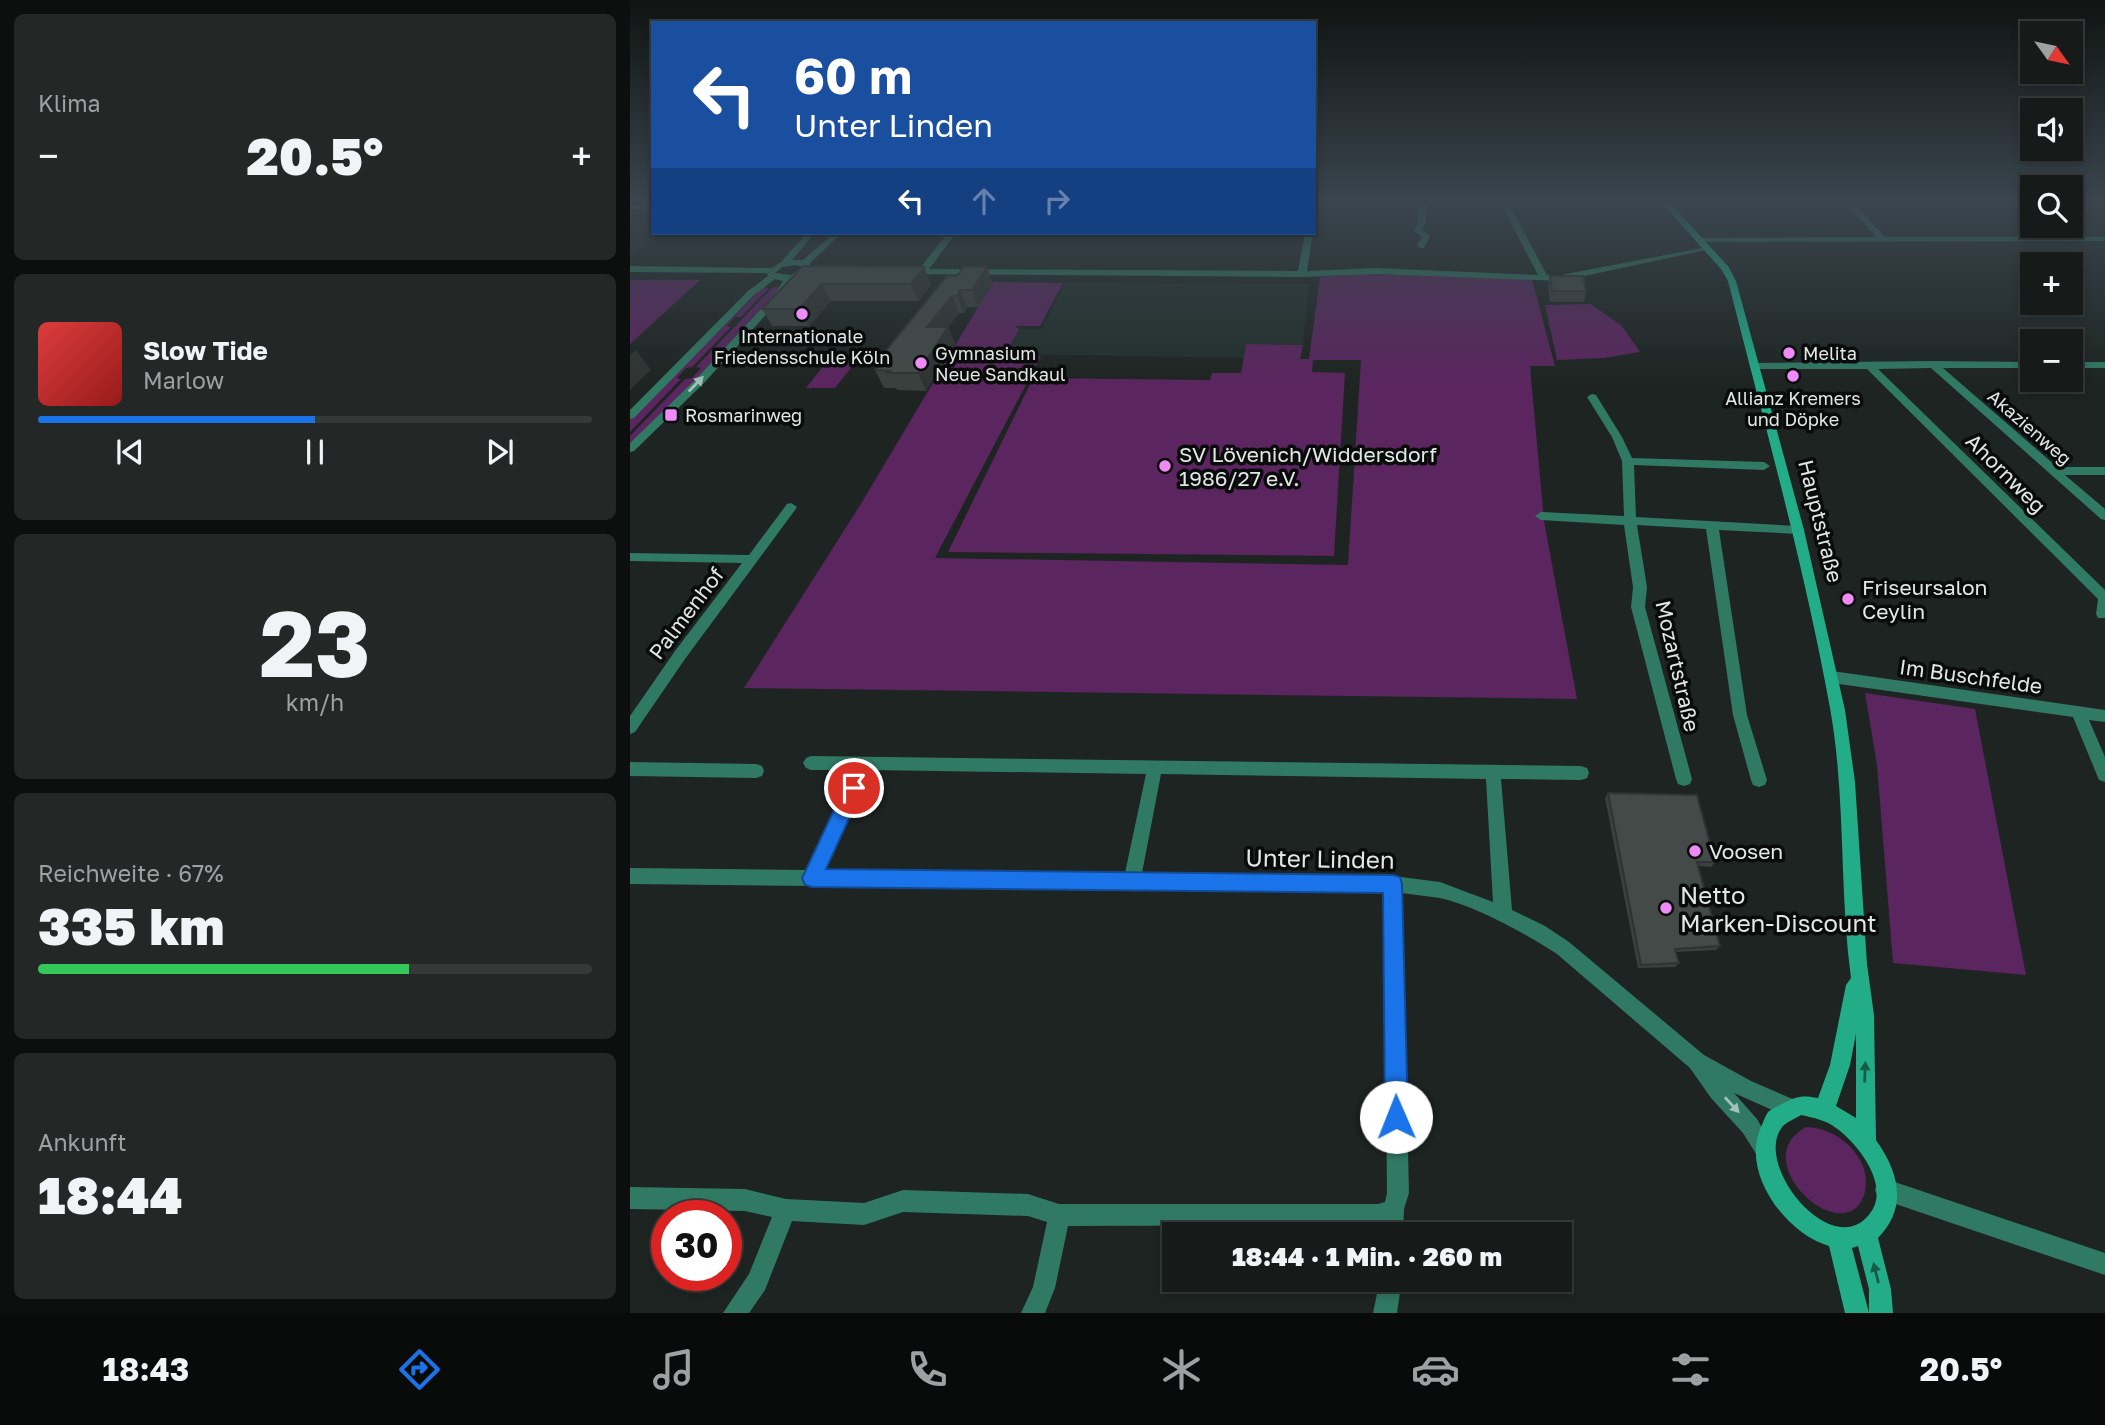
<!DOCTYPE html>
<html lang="de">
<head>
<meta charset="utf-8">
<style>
  :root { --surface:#161b19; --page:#232826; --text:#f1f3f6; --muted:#9ea1a2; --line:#353938; --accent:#1a73e8 }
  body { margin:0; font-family:"Golos Text",sans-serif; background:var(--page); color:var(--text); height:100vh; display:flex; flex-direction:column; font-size:26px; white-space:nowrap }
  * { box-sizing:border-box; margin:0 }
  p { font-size:23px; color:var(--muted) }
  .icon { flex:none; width:38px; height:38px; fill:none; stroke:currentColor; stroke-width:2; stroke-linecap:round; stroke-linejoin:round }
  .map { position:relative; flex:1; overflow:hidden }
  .drawer { display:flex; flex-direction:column; gap:14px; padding:14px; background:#0c0f0e; width:630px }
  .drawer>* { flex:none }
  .top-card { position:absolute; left:21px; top:21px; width:665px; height:214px; border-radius:0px; box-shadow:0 4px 10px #0003,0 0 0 2px var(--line); background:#1a4fa0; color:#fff; overflow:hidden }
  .needle { width:46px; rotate:123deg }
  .tools { position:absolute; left:1390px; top:21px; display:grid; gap:14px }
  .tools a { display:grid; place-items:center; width:63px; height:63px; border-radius:0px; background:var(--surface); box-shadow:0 4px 10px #0003,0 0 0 2px var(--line); font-size:35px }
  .speed { position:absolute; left:21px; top:1200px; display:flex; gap:14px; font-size:35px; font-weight:700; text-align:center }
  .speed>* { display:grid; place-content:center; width:91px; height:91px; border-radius:50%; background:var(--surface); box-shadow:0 4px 10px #0003,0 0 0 2px var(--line); line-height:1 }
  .speed .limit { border:10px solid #d22; background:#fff; color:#111 }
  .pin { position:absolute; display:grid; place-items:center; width:60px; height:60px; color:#fff; margin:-30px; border:4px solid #fff; border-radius:50%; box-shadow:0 2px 7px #0007 }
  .me { position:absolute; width:77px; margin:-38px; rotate:359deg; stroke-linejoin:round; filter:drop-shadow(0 0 5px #0008) }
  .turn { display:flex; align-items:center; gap:24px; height:147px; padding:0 28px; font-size:32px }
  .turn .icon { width:91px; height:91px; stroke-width:2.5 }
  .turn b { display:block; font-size:49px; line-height:60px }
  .lanes { display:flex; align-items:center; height:66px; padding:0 28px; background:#0003; justify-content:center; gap:35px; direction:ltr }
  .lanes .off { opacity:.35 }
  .big { font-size:52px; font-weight:800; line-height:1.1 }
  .drawer .card { flex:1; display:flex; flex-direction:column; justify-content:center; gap:10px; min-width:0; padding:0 24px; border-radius:10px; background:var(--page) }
  .drawer .dial { align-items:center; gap:0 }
  .dial b { font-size:91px; line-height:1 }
  .song { display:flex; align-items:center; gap:21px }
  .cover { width:84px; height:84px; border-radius:10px; background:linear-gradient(135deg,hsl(0 70% 55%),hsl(0 70% 35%)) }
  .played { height:7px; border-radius:4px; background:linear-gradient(90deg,var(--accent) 50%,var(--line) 50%) }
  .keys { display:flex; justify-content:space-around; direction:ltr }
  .heat { display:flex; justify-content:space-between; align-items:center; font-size:38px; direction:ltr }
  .charge { height:10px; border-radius:5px; background:linear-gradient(90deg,#34c759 67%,var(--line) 0) }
  .trip { position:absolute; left:532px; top:1222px; width:410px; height:70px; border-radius:0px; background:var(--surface); box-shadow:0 4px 10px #0003,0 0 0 2px var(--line); font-weight:800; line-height:70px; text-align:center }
  .menu { display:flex; height:112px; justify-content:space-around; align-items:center; background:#090b0a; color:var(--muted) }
  .menu .icon { width:49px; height:49px }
  .menu .active { color:var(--accent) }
  .menu b { font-size:32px; color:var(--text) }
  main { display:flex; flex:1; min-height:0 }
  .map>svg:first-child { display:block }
  .built { fill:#212f2a }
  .green { fill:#5b255f }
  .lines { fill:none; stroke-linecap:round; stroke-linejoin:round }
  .street { fill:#307a63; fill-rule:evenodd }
  .secondary { fill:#22ac88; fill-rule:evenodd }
  .wall { fill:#3a403d }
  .shaded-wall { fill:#2f3432 }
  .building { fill:#434a47; stroke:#2f3432; stroke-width:2 }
  .oneway { fill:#a4c1b8 }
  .oneway2 { fill:#165c4a }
  .route { fill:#1a73e8; stroke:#114b97; stroke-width:2 }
  .poi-dot { fill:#ef8bf7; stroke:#090c0b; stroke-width:2.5 }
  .labels { text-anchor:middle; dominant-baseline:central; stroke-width:7; stroke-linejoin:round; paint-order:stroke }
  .far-poi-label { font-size:18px; fill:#e3e7e6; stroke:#090c0b; text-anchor:start }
  .far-street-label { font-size:18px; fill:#e3e7e6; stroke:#090c0b }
  .poi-label { font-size:21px; fill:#e3e7e6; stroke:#090c0b; text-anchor:start }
  .street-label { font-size:21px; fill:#e3e7e6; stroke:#090c0b }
  .near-street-label { font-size:24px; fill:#e3e7e6; stroke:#090c0b }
  .near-poi-label { font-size:24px; fill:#e3e7e6; stroke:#090c0b; text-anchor:start }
</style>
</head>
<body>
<main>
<section class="drawer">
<div class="card"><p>Klima</p>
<div class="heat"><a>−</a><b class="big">20.5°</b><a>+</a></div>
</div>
<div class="card">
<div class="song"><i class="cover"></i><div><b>Slow Tide</b><p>Marlow</p></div></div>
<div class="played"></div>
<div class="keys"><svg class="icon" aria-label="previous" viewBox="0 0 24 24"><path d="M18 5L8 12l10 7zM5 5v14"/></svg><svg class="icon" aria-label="pause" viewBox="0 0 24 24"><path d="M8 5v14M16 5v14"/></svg><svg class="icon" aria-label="next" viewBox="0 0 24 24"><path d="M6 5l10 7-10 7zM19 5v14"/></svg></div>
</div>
<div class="card dial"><b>23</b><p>km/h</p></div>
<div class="card"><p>Reichweite · 67%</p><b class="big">335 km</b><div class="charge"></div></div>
<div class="card"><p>Ankunft</p><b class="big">18:44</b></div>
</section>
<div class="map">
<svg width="1475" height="1313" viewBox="0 0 1475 1313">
  <rect width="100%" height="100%" fill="#1d2421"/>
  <g class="built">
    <polygon points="23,221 23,233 30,233 0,257 0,228"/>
    <polygon points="435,282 679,284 673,345 616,344 614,358 376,354 389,329 412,329"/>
  </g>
  <g class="green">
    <polygon points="737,274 902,279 925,366 900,366 914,521 947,699 114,688 232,502 363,282 433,283 410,326 385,326 389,329 376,354 411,356 305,558 718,565 731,360 683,360 682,372 715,373 704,556 318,552 403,378 580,380 582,373 611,373 616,344 673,345 670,359 679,359 690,277"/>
    <polygon points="0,280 70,280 0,344"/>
    <polygon points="133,287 139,288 111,317 105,317 97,326 101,327 62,367 56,368 47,378 51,379 0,432 0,420"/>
    <polygon points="143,287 151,287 19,430 4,442 0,441 0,436 55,379 62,378 71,368 66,367"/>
    <polygon points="961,304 992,326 1010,352 974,358 927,360 915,305"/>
    <polygon points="199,359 227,360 205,388 176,388"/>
    <polygon points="1235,693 1345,709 1396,975 1263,963 1247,765"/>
    <path d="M1176,1127C1208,1127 1245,1160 1234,1195C1215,1252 1113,1161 1176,1127Z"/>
  </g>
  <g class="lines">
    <g class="street">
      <polygon points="788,202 796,202 796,221 792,230 800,236 794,248 791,248 787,246 792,237 784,231 788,221"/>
      <polygon points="870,202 878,202 917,275 931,275 1077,247 1081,249 931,281 746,274 672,277 279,274 275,271 279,268 290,268 318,233 326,233 299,269 668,271 675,233 683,233 677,271 746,268 908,275"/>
      <polygon points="1215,202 1223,202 1255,237 1475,237 1475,241 1070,242 1066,240 1070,238 1246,237"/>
      <rect x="0" y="206" width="23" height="4"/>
      <path d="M177,233H185L162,260H173L204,233H212L180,263L181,270L163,280L151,298L74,383L4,451L0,452V443L66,379L145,294L153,281L145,279L124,295L4,418L0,419V410L118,291L138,276L137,273L0,272V266L142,268L151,262ZM166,265L173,267L161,275L145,273L152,267Z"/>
      <polygon points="1302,361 1402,362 1402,368 1313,368 1427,467 1475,467 1475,475 1435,475 1475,509 1475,520 1471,519 1301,368 1248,369 1475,590 1475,618 1468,618 1466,614 1468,599 1237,369 1125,369 1120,366 1125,363"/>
      <rect x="1440" y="362" width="35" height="6"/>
      <polygon points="962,394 966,395 992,437 1002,458 1134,462 1140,466 1134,470 1004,465 1006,517 1168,526 1174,530 1168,534 1089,530 1117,715 1137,780 1135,785 1129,787 1123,785 1121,780 1103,715 1076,529 1007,525 1017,587 1015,607 1062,779 1060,784 1054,786 1048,784 1046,779 1001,607 1003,587 994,525 911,520 905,516 911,512 994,516 992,461 982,437 957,397"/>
      <polygon points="161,503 167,507 165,510 55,659 5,732 0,734 0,716 45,651 112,563 0,561 0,553 119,555 157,504"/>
      <polygon points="1202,671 1475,710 1475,722 1459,720 1475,757 1475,782 1469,780 1443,717 1202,683 1197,681 1195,677 1197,673"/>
      <path d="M181,756L951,766L957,768L959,773L957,778L951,780L871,779L882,910L915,926L939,942L1074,1055L1121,1081L1167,1101L1170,1108L1167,1115L1160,1118L1104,1093L1127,1119L1145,1150L1142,1157L1135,1160L1128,1157L1113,1133L1081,1098L1060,1068L927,954C896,934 846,906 810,898C797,896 784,895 772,893L779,1193L774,1209L773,1234H751V1225L438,1226L425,1288L415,1313H391L403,1287L417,1222L398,1216L273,1212L234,1225L162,1221L135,1290L119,1313H93L119,1274L142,1217L115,1211L0,1209V1187L115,1189L156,1199L234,1203L273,1190L398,1194L429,1204H748L755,1202L757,1193L754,892L0,884V868L177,870L224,770H181L176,768L173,763L176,758ZM240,770L516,774L495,873L194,870ZM531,774L856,779L863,902L810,882L763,876L512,873Z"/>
      <polygon points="0,762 126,764 132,766 134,771 132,776 126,778 0,776"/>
      <polygon points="1256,1179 1475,1253 1475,1275 1248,1198 1245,1190 1248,1182"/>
      <polygon points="750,1279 772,1279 767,1313 743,1313"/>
    </g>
    <path class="secondary" d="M1031,202H1039L1098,266L1106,281L1174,530L1215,710L1225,782L1237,964L1244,1015L1246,1140C1269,1172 1278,1208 1248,1238L1261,1289L1263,1313H1239V1289L1228,1246L1222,1248L1239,1313H1215L1199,1246C1156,1234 1110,1172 1131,1127C1133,1123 1135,1116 1138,1112C1141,1109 1148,1106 1152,1104C1166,1096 1173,1095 1188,1098L1200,1065L1216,985L1221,978C1209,888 1216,797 1200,708C1174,564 1134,423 1098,281L1091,269ZM1226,1034V1118L1206,1106L1220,1065ZM1171,1115C1184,1118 1196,1120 1206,1128C1231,1146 1264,1191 1236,1218C1197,1257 1122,1162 1153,1126C1157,1122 1166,1118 1171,1115Z"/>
  </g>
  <g class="wall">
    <polygon points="967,202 1013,202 970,205"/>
    <polygon points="173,266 301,284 289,301 201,301 179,326 142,326 132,309"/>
    <polygon points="357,267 363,284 348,307 337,307 334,313 329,313 318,327 325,344 296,391 267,390 266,388 254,388 245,370 256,356 254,353 327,276"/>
    <polygon points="920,276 956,291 954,302 920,302 918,287"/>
    <polygon points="978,793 1085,862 1081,867 1068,866 1090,946 1086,950 1046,952 1049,963 1045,967 1008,968 975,798"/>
  </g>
  <g class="shaded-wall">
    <polygon points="294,267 301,284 289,301 281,284"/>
    <polygon points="357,267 363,284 348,307 342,290"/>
    <polygon points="192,284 201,301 179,326 169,309"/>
    <polygon points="330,290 337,307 334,313 327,296"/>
    <polygon points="322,296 329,313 304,344 297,327"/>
    <polygon points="318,327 325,344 296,391 288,373"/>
    <polygon points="6,350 21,370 0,390 0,355"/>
  </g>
  <g class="building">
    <polygon points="173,266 294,267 281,284 192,284 169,309 132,309"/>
    <polygon points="334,267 357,267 342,290 330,290 327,296 322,296 297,327 318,327 288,373 258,373 260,371 245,370 258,353 254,353 317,276 327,276"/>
    <polygon points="920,276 953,276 956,291 922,291"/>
    <polygon points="978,793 1067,795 1085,862 1067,862 1090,946 1045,949 1049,963 1011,965"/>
  </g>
  <defs><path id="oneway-solid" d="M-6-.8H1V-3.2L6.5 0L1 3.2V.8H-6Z" transform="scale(1.75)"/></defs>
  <g class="oneway">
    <use href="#oneway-solid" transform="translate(66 384) rotate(-46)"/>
    <use href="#oneway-solid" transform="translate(1102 1105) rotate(47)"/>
  </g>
  <g class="oneway2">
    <use href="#oneway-solid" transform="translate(1235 1072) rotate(-88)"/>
    <use href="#oneway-solid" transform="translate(1246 1273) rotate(-104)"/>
  </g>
  <linearGradient id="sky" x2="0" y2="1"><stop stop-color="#101412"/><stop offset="0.52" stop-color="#3a454e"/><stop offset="1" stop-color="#3a454e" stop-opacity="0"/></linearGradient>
  <rect width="1475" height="386" fill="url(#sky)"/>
  <polygon class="route" points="224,780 230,782 233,788 196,869 763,875 770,877 772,884 778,1117 775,1125 766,1129 758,1125 755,1117 753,893 182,887 175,885 172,878 175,872 217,782"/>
  <g class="poi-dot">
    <circle cx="172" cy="314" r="7"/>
    <circle cx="1159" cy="353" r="7"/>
    <circle cx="291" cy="363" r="7"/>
    <circle cx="1163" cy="376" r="7"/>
    <rect x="34" y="408" width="14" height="14" rx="3.5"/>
    <circle cx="535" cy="466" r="7"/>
    <circle cx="1218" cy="599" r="7"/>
    <circle cx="1065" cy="851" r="7"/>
    <circle cx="1036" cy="908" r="7"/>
  </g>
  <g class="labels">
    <g class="far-poi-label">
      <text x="172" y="336" text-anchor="middle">Internationale<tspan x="172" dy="21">Friedensschule Köln</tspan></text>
      <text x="305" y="353">Gymnasium<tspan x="305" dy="21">Neue Sandkaul</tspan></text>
      <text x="1173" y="353">Melita</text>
      <text x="1163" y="398" text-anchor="middle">Allianz Kremers<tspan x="1163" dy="21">und Döpke</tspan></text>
      <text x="55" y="415">Rosmarinweg</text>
    </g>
    <g class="far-street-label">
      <text transform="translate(1400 427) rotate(41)">Akazienweg</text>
    </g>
    <g class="poi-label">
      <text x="549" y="454">SV Lövenich/Widdersdorf<tspan x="549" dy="24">1986/27 e.V.</tspan></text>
      <text x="1232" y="587">Friseursalon<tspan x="1232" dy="24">Ceylin</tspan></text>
      <text x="1079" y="851">Voosen</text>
    </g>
    <g class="street-label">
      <text transform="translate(1376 473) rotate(45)">Ahornweg</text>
      <text transform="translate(1191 521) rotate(76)">Hauptstraße</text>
      <text transform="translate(56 613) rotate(-53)">Palmenhof</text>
      <text transform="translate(1048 666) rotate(77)">Mozartstraße</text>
      <text transform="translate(1341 676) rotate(8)">Im Buschfelde</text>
    </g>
    <g class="near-street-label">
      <text transform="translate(690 858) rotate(1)">Unter Linden</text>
    </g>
    <g class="near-poi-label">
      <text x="1050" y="894">Netto<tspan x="1050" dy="28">Marken-Discount</tspan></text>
    </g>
  </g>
</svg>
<div class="tools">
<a><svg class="needle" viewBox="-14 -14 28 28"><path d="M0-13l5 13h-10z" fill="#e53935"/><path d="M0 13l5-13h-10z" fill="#9ea1a2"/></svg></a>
<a><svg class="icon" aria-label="sound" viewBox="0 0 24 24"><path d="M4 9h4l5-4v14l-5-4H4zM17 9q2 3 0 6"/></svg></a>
<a><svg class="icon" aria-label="search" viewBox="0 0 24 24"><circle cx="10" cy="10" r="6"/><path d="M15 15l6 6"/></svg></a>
<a>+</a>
<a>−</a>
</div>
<div class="speed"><div class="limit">30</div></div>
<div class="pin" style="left:224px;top:788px;background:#d93025"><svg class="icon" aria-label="arrive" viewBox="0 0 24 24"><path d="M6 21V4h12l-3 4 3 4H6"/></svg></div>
<svg class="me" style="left:766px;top:1117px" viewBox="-20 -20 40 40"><circle r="19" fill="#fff"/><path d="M0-13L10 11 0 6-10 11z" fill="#1a73e8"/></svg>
<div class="trip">18:44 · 1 Min. · 260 m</div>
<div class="top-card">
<div class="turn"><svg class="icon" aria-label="left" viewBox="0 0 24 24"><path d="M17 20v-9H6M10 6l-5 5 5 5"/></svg><div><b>60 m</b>Unter Linden</div></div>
<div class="lanes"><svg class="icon" aria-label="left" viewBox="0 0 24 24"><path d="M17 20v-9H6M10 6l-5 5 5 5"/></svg><svg class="icon off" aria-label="ahead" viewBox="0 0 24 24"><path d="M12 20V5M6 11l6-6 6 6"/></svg><svg class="icon off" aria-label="right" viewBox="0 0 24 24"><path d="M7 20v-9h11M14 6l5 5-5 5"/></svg></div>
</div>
</div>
</main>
<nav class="menu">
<b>18:43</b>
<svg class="icon active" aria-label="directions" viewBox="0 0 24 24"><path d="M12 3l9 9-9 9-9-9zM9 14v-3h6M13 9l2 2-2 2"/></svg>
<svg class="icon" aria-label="music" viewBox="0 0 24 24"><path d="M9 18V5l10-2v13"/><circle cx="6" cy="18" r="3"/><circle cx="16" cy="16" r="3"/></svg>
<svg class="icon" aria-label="phone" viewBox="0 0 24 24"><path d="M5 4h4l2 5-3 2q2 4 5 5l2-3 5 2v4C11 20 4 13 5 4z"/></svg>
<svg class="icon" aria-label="climate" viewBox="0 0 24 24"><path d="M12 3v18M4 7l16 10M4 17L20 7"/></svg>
<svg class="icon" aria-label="car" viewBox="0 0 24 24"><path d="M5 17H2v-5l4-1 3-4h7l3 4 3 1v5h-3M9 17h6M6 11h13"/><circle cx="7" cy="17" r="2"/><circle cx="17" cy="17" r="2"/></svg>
<svg class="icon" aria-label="filters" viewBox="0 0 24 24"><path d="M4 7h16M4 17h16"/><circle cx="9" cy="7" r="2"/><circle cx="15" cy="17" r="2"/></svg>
<b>20.5°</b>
</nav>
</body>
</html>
